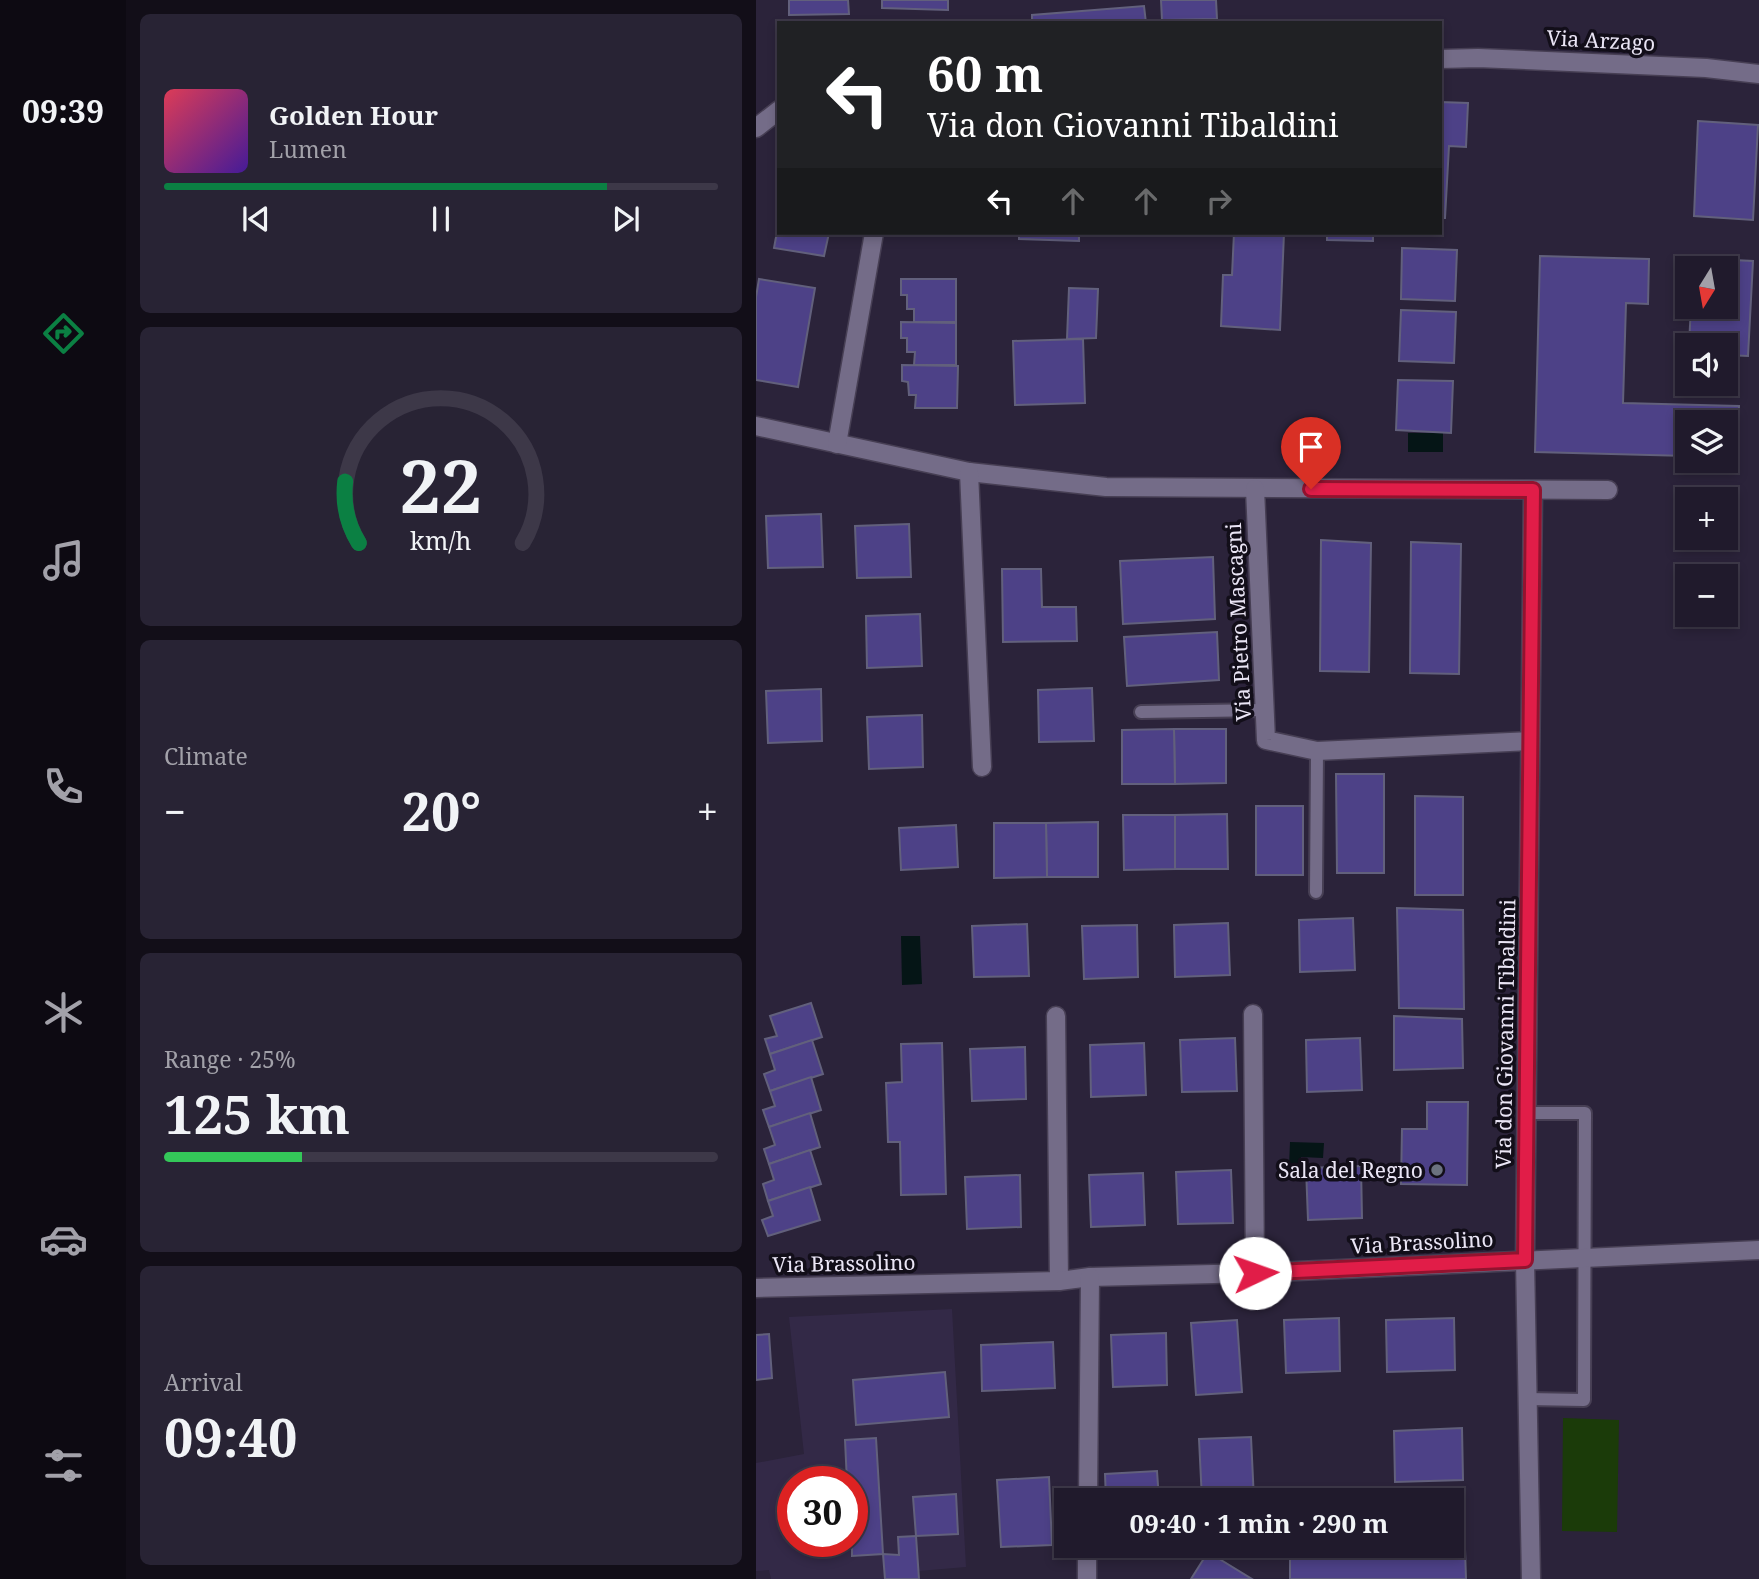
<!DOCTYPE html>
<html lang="en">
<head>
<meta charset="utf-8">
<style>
  :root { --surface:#201a2c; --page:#282334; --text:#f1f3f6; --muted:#a2a1a9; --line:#3d3848; --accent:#0b8043 }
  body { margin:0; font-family:"Noto Serif",serif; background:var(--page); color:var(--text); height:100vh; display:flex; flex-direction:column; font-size:26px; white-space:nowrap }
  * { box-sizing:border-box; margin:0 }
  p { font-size:23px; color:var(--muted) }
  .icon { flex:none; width:38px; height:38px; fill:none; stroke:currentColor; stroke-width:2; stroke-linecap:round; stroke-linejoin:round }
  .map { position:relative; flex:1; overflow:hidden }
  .panel { display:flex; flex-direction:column; gap:14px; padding:14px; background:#120e18; width:630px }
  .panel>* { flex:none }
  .banner { position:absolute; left:21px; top:21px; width:665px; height:214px; border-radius:0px; box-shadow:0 4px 10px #0003,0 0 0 2px var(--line); background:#202124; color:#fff; overflow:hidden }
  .needle { width:46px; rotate:191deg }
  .buttons { position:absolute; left:919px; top:256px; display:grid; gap:14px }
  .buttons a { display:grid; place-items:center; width:63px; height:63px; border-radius:0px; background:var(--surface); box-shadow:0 4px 10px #0003,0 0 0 2px var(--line); font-size:35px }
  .speed { position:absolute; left:21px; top:1466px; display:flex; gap:14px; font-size:35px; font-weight:700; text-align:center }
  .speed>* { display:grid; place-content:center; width:91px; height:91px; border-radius:50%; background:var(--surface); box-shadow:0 4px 10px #0003,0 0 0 2px var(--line); line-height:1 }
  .speed .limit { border:10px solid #d22; background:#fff; color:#111 }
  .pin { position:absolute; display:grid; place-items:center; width:60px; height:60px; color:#fff; margin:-72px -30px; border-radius:50% 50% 50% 0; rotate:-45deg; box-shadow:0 0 7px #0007 }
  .pin .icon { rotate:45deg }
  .me { position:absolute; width:77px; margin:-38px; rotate:87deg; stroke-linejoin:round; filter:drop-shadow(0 0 5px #0008) }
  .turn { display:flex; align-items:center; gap:24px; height:147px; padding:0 35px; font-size:32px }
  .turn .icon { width:91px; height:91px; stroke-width:2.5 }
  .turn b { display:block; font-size:49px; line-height:60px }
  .lanes { display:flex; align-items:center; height:66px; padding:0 35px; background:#0003; justify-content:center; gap:35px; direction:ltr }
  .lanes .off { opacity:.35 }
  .big { font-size:52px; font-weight:700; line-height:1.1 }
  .panel .card { flex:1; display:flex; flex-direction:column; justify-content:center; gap:10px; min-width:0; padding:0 24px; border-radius:10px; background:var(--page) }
  .panel .dial { align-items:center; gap:0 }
  .dial svg { height:182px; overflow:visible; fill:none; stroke:var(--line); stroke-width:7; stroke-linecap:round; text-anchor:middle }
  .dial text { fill:var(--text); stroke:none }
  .song { display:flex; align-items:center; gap:21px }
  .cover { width:84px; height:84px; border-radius:10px; background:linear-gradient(135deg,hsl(350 70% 55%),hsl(260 70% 35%)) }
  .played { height:7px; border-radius:4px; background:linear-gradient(90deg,var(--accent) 80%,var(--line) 80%) }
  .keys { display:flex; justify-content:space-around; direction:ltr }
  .heat { display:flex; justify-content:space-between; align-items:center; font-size:38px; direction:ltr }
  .charge { height:10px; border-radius:5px; background:linear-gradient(90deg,#34c759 25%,var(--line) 0) }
  .trip { position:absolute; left:298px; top:1488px; width:410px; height:70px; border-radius:0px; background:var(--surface); box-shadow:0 4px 10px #0003,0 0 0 2px var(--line); font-weight:700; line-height:70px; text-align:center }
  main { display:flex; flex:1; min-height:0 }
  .tab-bar { display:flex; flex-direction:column; width:126px; justify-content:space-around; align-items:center; background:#0d0a12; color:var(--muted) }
  .tab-bar .icon { width:49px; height:49px }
  .tab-bar .selected { color:var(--accent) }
  .tab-bar b { font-size:32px; color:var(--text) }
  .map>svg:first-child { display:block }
  .built { fill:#332947; fill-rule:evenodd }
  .green { fill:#1b3b09 }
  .water { fill:#051516 }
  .building { fill:#4d4187; stroke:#62607c; stroke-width:2 }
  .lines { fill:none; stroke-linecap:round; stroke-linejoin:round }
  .lane-casing { stroke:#473f54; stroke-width:16 }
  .street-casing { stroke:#473f54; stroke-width:21 }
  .lane { stroke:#746c88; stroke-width:12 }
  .street { stroke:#746c88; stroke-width:18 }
  .route-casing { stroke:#92132f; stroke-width:18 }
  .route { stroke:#e11d48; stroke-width:12 }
  .worship-dot { fill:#6b7280; stroke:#120e19; stroke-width:2.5 }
  .labels { text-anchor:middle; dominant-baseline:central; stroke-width:7; stroke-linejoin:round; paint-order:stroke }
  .street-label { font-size:21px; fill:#eae5f5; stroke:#120e19 }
  .poi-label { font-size:21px; fill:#eae5f5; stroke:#120e19; text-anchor:end }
</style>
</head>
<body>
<main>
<nav class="tab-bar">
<b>09:39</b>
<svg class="icon selected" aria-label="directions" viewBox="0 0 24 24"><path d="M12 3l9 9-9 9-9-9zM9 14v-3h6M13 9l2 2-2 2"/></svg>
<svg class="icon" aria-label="music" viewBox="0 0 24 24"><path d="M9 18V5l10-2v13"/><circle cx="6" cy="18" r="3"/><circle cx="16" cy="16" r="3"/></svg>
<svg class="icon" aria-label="phone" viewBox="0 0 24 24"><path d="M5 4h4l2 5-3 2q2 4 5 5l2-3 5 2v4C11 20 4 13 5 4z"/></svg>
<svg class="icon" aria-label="climate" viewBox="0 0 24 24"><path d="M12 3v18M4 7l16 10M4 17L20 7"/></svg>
<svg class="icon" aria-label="car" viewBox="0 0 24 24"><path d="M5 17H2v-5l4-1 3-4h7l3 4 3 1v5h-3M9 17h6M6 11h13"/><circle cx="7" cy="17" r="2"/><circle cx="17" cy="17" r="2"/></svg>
<svg class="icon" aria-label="filters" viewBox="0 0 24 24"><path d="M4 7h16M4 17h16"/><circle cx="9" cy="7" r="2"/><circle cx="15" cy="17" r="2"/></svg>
</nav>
<section class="panel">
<div class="card">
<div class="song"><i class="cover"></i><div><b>Golden Hour</b><p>Lumen</p></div></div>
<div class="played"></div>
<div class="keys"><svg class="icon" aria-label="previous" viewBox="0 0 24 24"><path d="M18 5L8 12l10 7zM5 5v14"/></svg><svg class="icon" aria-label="pause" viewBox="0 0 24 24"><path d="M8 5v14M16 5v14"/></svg><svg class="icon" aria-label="next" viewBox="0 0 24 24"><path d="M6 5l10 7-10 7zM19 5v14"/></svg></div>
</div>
<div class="card dial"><svg viewBox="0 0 100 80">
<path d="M14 69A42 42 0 1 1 86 69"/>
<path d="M14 69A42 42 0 0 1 8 42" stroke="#0b8043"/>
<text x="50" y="56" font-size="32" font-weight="700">22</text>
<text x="50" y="72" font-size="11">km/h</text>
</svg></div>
<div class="card"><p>Climate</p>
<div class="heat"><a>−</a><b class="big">20°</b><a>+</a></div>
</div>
<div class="card"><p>Range · 25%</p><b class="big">125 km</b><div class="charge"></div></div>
<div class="card"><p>Arrival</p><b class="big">09:40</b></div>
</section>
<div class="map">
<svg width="1003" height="1579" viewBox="0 0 1003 1579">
  <rect width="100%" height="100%" fill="#2b233a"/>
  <path class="built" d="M196,1309L210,1567L162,1571L163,1579H15L13,1570L0,1571V1463L48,1454L33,1317ZM37,1482H96V1542H37Z"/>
  <polygon class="green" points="807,1418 863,1420 861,1532 806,1531"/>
  <g class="water">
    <rect x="652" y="433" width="35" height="19"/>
    <polygon points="145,936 164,936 166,984 146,985"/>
    <polygon points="534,1142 568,1143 567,1158 545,1157 544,1167 533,1167"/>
  </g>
  <g class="building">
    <polygon points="33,0 92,0 93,14 33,15"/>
    <polygon points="126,0 192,0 192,10 126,8"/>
    <polygon points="405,0 460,0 461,19 406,20"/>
    <polygon points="388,6 390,23 276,23 276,15"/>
    <polygon points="684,102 712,103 710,147 693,146 689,218 684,218"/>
    <polygon points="942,121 1002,125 997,220 938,216"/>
    <polygon points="23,221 23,233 73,233 68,256 18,248"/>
    <polygon points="263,233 323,233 323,241 263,239"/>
    <polygon points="478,233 528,233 524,330 465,326 467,275 476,275"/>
    <polygon points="571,233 617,233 617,241 571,240"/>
    <polygon points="646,248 701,250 699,301 645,299"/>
    <polygon points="784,256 893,259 892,304 870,303 867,403 983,406 982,457 970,457 970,422 931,422 931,456 779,452"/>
    <polygon points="937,258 997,261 992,356 970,355 970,345 933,345 935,306 970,306 970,268 937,268"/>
    <polygon points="3,279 59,288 42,387 0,380 0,297"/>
    <polygon points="145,279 200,279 200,322 158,322 158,309 151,309 151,295 145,295"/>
    <polygon points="313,288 342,289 340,338 311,339"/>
    <polygon points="645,310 700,312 698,363 643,361"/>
    <polygon points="145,322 200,323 200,365 158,365 159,352 151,352 151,338 145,338"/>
    <polygon points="327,339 329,403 259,405 257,341"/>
    <polygon points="146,365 202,366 201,408 159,408 160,395 153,395 152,382 146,381"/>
    <polygon points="642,380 697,381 695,433 640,430"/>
    <polygon points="65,514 67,567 12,568 10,516"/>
    <polygon points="153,524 155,577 101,578 99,526"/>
    <polygon points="565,540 615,543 613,672 564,671"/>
    <polygon points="655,542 705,544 703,674 654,673"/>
    <polygon points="457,557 459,619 367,624 364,561"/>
    <polygon points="246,569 285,569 286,607 320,607 321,641 247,642"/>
    <polygon points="164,614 166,666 111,668 110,616"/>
    <polygon points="461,632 463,680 371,686 368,637"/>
    <polygon points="336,688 338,741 283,742 282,690"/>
    <polygon points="65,689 66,741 12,743 10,691"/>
    <polygon points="166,715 167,767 113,769 111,717"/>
    <polygon points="418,729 470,729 470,783 419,784"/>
    <polygon points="418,729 419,784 366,784 366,730"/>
    <polygon points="580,774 628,774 628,873 581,873"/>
    <polygon points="659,796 707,797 707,895 659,895"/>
    <rect x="500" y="806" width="47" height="69"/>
    <polygon points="471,814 472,869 419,869 419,815"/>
    <polygon points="367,815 419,815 419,869 368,870"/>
    <polygon points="342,822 342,877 291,877 290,823"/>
    <polygon points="238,823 290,823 291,877 238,878"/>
    <polygon points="200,825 202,867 145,870 143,828"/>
    <polygon points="641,908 707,910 708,1009 643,1008"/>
    <polygon points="597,918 599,970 544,972 543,920"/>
    <polygon points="472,923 474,975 419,977 418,925"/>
    <polygon points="271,924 273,976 218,977 216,926"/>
    <polygon points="381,925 382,977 328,979 326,926"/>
    <polygon points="55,1003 66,1037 14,1054 9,1039 21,1036 14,1016"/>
    <polygon points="638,1016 706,1019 707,1068 638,1070"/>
    <polygon points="479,1038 481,1091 426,1092 424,1040"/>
    <polygon points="604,1038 606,1090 551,1092 550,1040"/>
    <polygon points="56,1040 67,1074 14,1091 8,1074 19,1070 14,1054"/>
    <polygon points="186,1043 190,1194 145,1195 144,1142 132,1142 130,1083 146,1082 145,1044"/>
    <polygon points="388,1043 390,1095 335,1097 334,1045"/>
    <polygon points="269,1047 270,1099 216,1101 214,1049"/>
    <polygon points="55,1077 65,1110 13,1127 7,1110 19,1106 14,1091"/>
    <polygon points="671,1102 712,1102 711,1185 645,1184 646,1129 671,1129"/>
    <polygon points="54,1113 64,1147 13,1164 8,1149 19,1145 13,1127"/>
    <polygon points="54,1150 65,1184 12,1201 7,1184 18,1180 13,1164"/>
    <polygon points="605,1166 606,1218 552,1220 550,1168"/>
    <polygon points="475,1170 477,1223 422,1224 420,1172"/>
    <polygon points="387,1173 389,1225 335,1227 333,1175"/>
    <polygon points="264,1175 265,1227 211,1229 209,1177"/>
    <polygon points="54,1187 64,1220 12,1236 6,1220 17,1216 12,1201"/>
    <polygon points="583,1318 584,1371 530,1373 528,1320"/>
    <polygon points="698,1318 699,1370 631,1372 630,1320"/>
    <polygon points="481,1320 486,1392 440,1395 435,1323"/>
    <polygon points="410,1333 411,1385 357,1387 355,1335"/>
    <polygon points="13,1334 16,1378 0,1380 0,1335"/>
    <polygon points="297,1342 299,1388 226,1391 225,1345"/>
    <polygon points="189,1372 193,1417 100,1425 97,1380"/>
    <polygon points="706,1428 707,1480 639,1482 638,1431"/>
    <polygon points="495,1437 498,1500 446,1500 443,1439"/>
    <polygon points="120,1438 127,1554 96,1556 96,1482 91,1482 89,1440"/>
    <polygon points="401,1471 403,1500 350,1500 349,1474"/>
    <polygon points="293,1477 296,1545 245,1547 241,1480"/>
    <polygon points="200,1494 202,1534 160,1536 157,1497"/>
    <polygon points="160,1536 163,1579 129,1579 127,1554 143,1555 142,1537"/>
    <polygon points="534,1549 709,1549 710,1579 534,1579"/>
    <polygon points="452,1552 496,1579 435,1579"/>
  </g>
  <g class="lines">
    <g class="lane-casing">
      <g id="lane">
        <polyline points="385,712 509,710"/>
        <polyline points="560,892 561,751"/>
        <polyline points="771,1113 829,1113 828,1400 771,1399"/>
      </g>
    </g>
    <g class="street-casing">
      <g id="street">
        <polyline points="684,59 722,58 950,68 1003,74"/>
        <polyline points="0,128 23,110"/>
        <polyline points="0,426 213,472 350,487 852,490"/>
        <polyline points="81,444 118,233"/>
        <polyline points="213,472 226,767"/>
        <polyline points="499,489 510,740 561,751 774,741"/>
        <polyline points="497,1014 499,1273"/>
        <polyline points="300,1016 303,1281"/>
        <polyline points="0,1288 303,1281 334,1277 499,1273 1003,1250"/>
        <polyline points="332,1500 334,1277"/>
        <polyline points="331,1579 331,1545"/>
        <polyline points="775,1579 769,1260 777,490"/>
      </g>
    </g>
    <use href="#lane" class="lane"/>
    <use href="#street" class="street"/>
  </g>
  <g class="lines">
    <g class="route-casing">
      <polyline id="route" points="499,1273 769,1260 777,490 555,489"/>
    </g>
    <use href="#route" class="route"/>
  </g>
  <circle class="worship-dot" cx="681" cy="1170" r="7"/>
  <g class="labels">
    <g class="street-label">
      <text transform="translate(845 40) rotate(3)">Via Arzago</text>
      <text transform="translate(482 622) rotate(-93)">Via Pietro Mascagni</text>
      <text transform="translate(749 1034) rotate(-89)">Via don Giovanni Tibaldini</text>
      <text transform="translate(666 1242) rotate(-3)">Via Brassolino</text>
      <text transform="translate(88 1263) rotate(-1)">Via Brassolino</text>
    </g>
    <g class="poi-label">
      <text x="667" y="1170">Sala del Regno</text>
    </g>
  </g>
</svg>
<div class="buttons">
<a><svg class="needle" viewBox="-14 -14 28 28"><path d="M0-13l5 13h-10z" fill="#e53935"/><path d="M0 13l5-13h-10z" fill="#a2a1a9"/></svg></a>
<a><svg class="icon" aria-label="sound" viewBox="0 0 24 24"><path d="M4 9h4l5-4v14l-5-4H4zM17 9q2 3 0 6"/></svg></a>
<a><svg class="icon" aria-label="layers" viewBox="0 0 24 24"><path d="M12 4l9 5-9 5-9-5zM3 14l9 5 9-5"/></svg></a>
<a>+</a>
<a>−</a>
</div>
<div class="speed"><div class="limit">30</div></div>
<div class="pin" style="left:555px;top:489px;background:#d93025"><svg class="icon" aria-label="arrive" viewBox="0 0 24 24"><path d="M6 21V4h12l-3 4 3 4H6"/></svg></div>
<svg class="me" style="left:499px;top:1273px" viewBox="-20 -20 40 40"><circle r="19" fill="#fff"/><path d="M0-13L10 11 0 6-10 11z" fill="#e11d48"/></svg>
<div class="trip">09:40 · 1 min · 290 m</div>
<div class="banner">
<div class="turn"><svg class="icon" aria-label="left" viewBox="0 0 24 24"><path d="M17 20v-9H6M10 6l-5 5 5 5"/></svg><div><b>60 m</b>Via don Giovanni Tibaldini</div></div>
<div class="lanes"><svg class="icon" aria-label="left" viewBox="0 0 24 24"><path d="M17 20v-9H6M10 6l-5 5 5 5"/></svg><svg class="icon off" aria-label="ahead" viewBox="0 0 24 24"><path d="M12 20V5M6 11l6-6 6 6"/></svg><svg class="icon off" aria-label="ahead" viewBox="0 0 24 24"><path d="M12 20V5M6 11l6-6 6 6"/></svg><svg class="icon off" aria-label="right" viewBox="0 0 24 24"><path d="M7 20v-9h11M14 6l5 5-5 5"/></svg></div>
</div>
</div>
</main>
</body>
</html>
